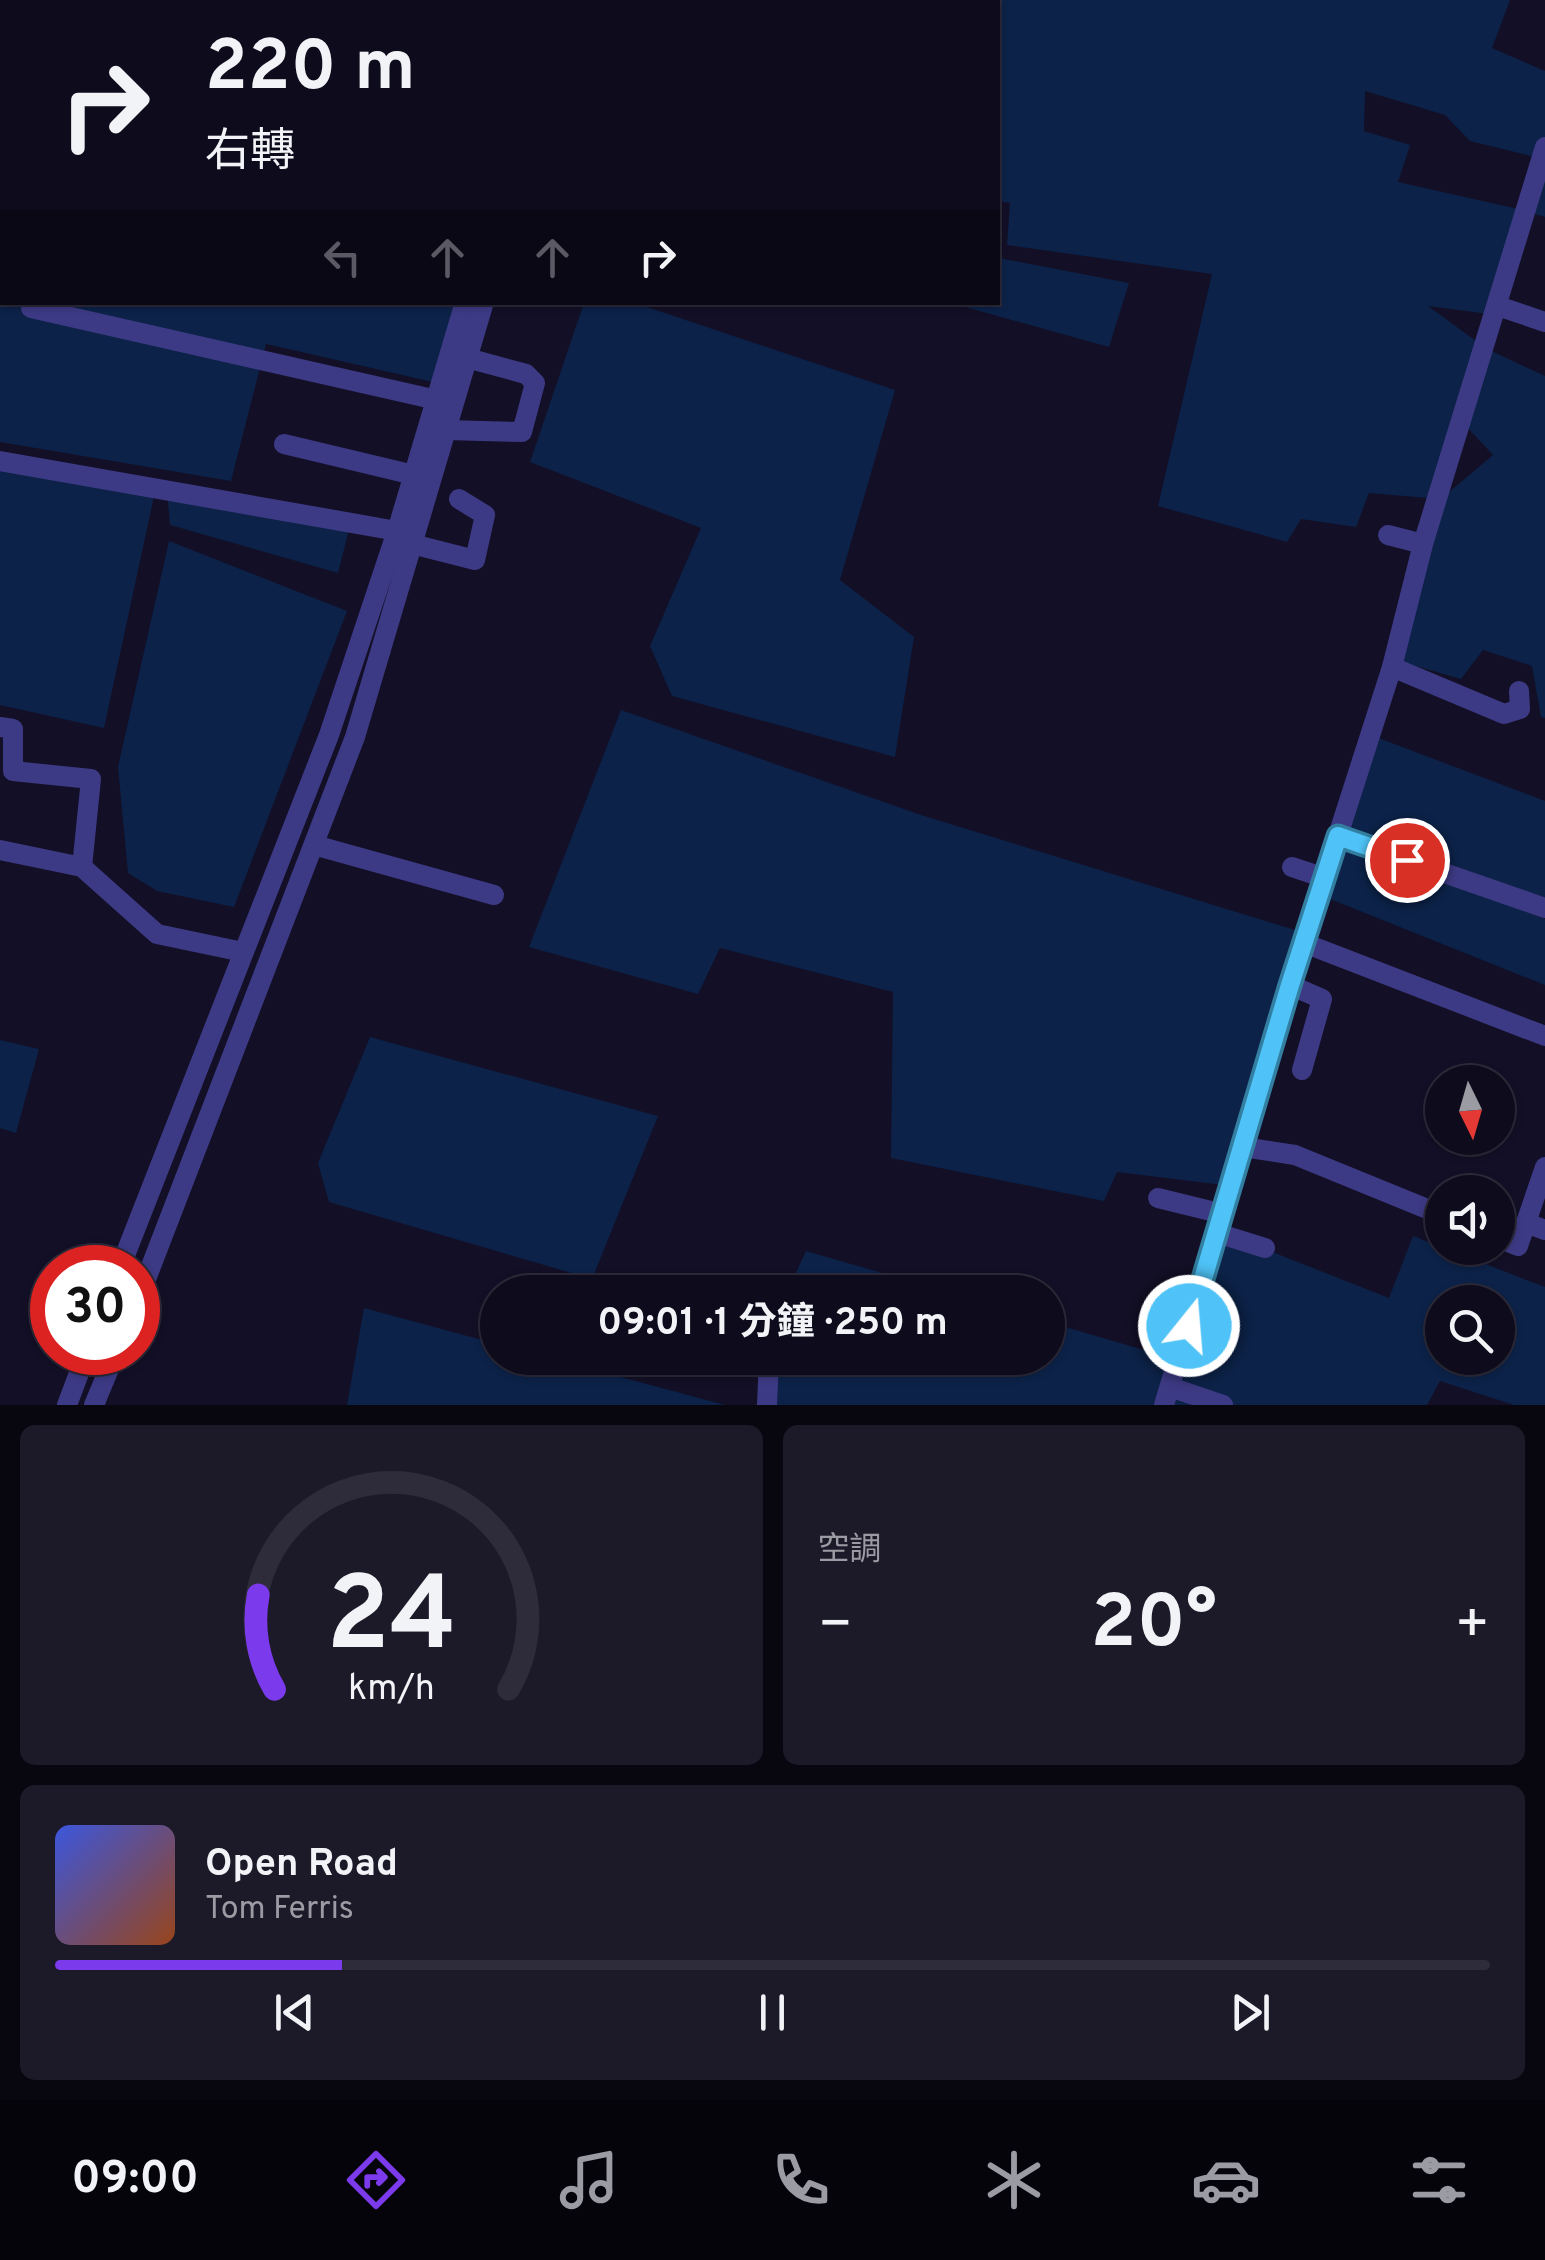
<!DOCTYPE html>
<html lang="zh-TW">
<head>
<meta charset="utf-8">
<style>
  :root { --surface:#0e0b1c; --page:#1c1929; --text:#f1f3f6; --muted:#9b9ba3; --line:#2e2b3b; --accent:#7c3aed }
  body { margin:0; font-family:Overpass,"Noto Sans TC",sans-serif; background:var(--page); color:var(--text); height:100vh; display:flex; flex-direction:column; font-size:38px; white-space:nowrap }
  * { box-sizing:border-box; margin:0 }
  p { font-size:32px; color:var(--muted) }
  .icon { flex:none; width:55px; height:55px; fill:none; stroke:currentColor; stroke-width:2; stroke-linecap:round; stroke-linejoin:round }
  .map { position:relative; height:1405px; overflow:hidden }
  .details { display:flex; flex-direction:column; gap:20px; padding:20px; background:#08060f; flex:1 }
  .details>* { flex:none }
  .guide { position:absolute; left:0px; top:0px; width:1000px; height:305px; box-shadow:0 2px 8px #0004,0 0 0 2px var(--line); background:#0e0b1c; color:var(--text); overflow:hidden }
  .needle { width:65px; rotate:175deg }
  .buttons { position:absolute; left:1425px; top:1065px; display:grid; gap:20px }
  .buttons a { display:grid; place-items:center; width:90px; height:90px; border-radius:50%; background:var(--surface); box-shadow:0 2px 8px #0004,0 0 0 2px var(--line); font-size:50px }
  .speed { position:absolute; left:30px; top:1245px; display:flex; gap:20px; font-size:50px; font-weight:700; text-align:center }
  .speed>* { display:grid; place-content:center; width:130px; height:130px; border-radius:50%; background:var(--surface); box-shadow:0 2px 8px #0004,0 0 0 2px var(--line); line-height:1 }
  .speed .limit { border:15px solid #d22; background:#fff; color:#111 }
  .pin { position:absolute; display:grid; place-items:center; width:85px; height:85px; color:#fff; margin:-42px; border:5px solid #fff; border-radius:50%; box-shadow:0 2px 10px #0007 }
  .me { position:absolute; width:110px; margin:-55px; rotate:17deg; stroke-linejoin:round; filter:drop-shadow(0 0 8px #0008) }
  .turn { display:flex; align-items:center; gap:35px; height:210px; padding:0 40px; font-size:45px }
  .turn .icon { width:130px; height:130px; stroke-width:2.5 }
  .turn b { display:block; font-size:70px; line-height:85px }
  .lanes { display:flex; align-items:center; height:95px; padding:0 40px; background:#0003; justify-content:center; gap:50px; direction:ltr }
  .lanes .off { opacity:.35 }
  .big { font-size:75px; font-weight:700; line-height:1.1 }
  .details .card { flex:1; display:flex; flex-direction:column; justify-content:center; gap:15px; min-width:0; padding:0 35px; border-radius:15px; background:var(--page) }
  .details .dial { align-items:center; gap:0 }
  .dial svg { height:260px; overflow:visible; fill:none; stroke:var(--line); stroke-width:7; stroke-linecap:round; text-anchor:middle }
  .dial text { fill:var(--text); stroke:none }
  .song { display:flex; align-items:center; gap:30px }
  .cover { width:120px; height:120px; border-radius:15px; background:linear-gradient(135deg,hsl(230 70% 55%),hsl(20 70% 35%)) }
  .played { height:10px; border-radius:5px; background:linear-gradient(90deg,var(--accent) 20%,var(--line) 20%) }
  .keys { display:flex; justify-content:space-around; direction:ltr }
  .heat { display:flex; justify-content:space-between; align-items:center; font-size:55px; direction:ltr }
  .details .tiles { flex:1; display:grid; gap:20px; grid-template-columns:1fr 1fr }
  .card:last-child { grid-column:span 2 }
  .trip { position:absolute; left:480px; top:1275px; width:585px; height:100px; border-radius:50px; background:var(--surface); box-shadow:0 2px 8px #0004,0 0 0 2px var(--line); font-weight:700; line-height:100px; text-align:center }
  .menu { display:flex; height:160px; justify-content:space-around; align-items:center; background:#06040b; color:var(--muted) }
  .menu .icon { width:70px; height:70px }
  .menu .active { color:var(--accent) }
  .menu b { font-size:45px; color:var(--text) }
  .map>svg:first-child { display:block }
  .water { fill:#0c2248; fill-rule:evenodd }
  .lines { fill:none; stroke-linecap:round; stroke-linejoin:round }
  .minor { stroke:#3d3a85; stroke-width:20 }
  .route-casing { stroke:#337fa1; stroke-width:25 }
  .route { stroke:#4fc3f7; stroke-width:18 }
</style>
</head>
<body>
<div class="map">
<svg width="1545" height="1405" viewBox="0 0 1545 1405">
  <rect width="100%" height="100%" fill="#130f26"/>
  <g class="water">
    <polygon points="0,0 382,0 2,2 2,132"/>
    <path d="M816,0H1510L1492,48L1545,71V217L1528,212L1497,315L1428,306L1487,349L1545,376V718L1541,717L1532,666L1483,650L1461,679L1391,659L1440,499L1369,493L1356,527L1301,519L1287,542L1158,506L1212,274L1007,245L1010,203L998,201V2H815ZM1365,91L1445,115L1470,141L1543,159L1527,211L1398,182L1410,145L1364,131ZM1465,425L1493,455L1442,498Z"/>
    <polygon points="0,159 2,302 479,303 455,387 266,344 231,481 0,442"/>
    <polygon points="998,213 999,258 1129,283 1109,347 951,303 998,302"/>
    <polygon points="584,303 635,303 895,390 840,580 914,637 895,757 672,696 650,646 701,528 530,462"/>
    <polygon points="0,459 156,487 104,728 0,705"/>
    <polygon points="167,490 352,518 338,573 170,525"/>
    <polygon points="169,541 347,611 234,907 157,891 128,873 118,767"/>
    <polygon points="621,710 921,815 1308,934 1232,1186 1117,1172 1104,1201 891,1158 893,992 720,948 698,994 529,947"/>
    <polygon points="1368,734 1545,801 1545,899 1341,824"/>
    <polygon points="1337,839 1545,919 1545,985 1320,895"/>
    <polygon points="370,1037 658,1116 592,1279 329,1202 318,1163"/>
    <polygon points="0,1040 39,1049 16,1133 0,1128"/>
    <path d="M1219,1231L1389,1298L1413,1236L1545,1287V1405H1514L1440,1381L1427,1405H759L757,1358H1048V1322L1182,1361ZM1442,1302H1498V1358H1442Z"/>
    <polygon points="806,1251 948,1292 787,1292"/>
    <polygon points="364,1308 497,1344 498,1358 550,1358 725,1405 347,1405"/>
  </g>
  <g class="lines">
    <g class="minor">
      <polyline points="552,2 553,0"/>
      <polyline points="573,2 573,0"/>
      <polyline points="1498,306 1545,322"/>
      <polyline points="31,308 437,400"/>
      <polyline points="446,430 522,432 535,383 526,374 467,358"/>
      <polyline points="284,444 414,475"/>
      <polyline points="0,461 397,531"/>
      <polyline points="1388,535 1423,544"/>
      <polyline points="412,544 475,560 485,515 459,499"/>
      <polyline points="1392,667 1504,714 1520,709 1519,691"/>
      <polyline points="0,727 13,729 13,771 91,779 82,867"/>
      <polyline points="1338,836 1545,908"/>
      <polyline points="314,845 494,895"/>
      <polyline points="0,850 82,867 157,934 243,952"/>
      <polyline points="1292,867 1325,878"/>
      <polyline points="1304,943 1545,1036"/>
      <polyline points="1290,985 1322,999 1302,1070"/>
      <polyline points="1243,1147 1295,1155 1442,1215"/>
      <polyline points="1158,1198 1223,1214"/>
      <polyline points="1526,1223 1545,1230"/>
      <polyline points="1217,1233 1265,1248"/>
      <polyline points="1498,1238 1518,1246 1545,1167"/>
      <polyline points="120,1268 329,735 397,531 465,302"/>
      <polyline points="138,1300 355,737 484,302"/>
      <polyline points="1170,1387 1223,1405"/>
      <polyline points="67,1405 87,1352"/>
      <polyline points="94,1405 116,1352"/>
      <polyline points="767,1405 769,1358"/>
      <polyline points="1164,1405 1290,985 1392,667 1423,544 1545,147"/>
    </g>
  </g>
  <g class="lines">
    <g class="route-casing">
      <polyline id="route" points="1189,1326 1290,985 1338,836 1407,860"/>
    </g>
    <use href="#route" class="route"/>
  </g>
</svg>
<div class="buttons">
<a><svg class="needle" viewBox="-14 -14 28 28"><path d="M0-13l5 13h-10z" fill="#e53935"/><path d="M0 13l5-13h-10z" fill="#9b9ba3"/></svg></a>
<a><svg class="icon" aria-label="sound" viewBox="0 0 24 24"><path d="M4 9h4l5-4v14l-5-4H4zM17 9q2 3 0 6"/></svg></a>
<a><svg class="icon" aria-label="search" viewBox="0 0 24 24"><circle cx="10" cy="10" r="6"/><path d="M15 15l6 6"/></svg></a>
</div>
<div class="speed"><div class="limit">30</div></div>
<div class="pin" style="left:1407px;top:860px;background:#d93025"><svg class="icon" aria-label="arrive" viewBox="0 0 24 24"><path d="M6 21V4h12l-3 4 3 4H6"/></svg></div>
<svg class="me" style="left:1189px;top:1326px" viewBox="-20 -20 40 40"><circle r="17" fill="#4fc3f7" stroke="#fff" stroke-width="3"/><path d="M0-11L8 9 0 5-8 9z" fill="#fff"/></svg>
<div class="trip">09:01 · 1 分鐘 · 250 m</div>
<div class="guide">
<div class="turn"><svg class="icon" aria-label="right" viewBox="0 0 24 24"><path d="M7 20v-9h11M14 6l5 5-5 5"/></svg><div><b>220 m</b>右轉</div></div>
<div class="lanes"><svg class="icon off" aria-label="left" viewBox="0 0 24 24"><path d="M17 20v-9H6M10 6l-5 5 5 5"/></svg><svg class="icon off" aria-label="ahead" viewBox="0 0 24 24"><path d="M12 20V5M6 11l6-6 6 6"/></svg><svg class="icon off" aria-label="ahead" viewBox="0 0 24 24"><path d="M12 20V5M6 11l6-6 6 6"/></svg><svg class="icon" aria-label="right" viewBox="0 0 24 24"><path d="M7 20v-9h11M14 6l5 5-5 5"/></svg></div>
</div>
</div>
<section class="details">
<div class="tiles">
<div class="card dial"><svg viewBox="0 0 100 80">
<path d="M14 69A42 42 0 1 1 86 69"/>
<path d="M14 69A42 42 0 0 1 9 40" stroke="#7c3aed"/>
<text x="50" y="56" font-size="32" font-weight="700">24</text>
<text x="50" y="72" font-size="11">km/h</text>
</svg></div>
<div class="card"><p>空調</p>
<div class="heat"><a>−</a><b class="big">20°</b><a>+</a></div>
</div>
<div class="card">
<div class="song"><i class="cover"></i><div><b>Open Road</b><p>Tom Ferris</p></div></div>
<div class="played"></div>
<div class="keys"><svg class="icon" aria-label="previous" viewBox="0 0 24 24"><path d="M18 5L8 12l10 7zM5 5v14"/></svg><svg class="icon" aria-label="pause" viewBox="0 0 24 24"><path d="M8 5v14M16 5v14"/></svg><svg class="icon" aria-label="next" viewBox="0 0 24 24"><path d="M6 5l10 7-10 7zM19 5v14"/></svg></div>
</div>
</div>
</section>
<nav class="menu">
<b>09:00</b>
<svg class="icon active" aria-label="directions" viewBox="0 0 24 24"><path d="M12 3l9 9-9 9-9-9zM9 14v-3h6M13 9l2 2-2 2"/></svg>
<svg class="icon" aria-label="music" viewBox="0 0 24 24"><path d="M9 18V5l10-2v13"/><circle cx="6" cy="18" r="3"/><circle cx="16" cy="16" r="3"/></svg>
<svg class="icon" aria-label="phone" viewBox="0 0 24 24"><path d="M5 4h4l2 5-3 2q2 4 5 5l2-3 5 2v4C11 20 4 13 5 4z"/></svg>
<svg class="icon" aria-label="climate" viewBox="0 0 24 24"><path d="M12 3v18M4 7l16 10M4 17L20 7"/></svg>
<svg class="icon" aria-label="car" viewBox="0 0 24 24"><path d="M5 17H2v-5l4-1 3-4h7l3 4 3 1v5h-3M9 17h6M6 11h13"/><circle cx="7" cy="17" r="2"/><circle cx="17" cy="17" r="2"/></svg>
<svg class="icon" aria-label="filters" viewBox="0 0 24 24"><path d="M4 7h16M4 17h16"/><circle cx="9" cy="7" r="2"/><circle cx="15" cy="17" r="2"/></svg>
</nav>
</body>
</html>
